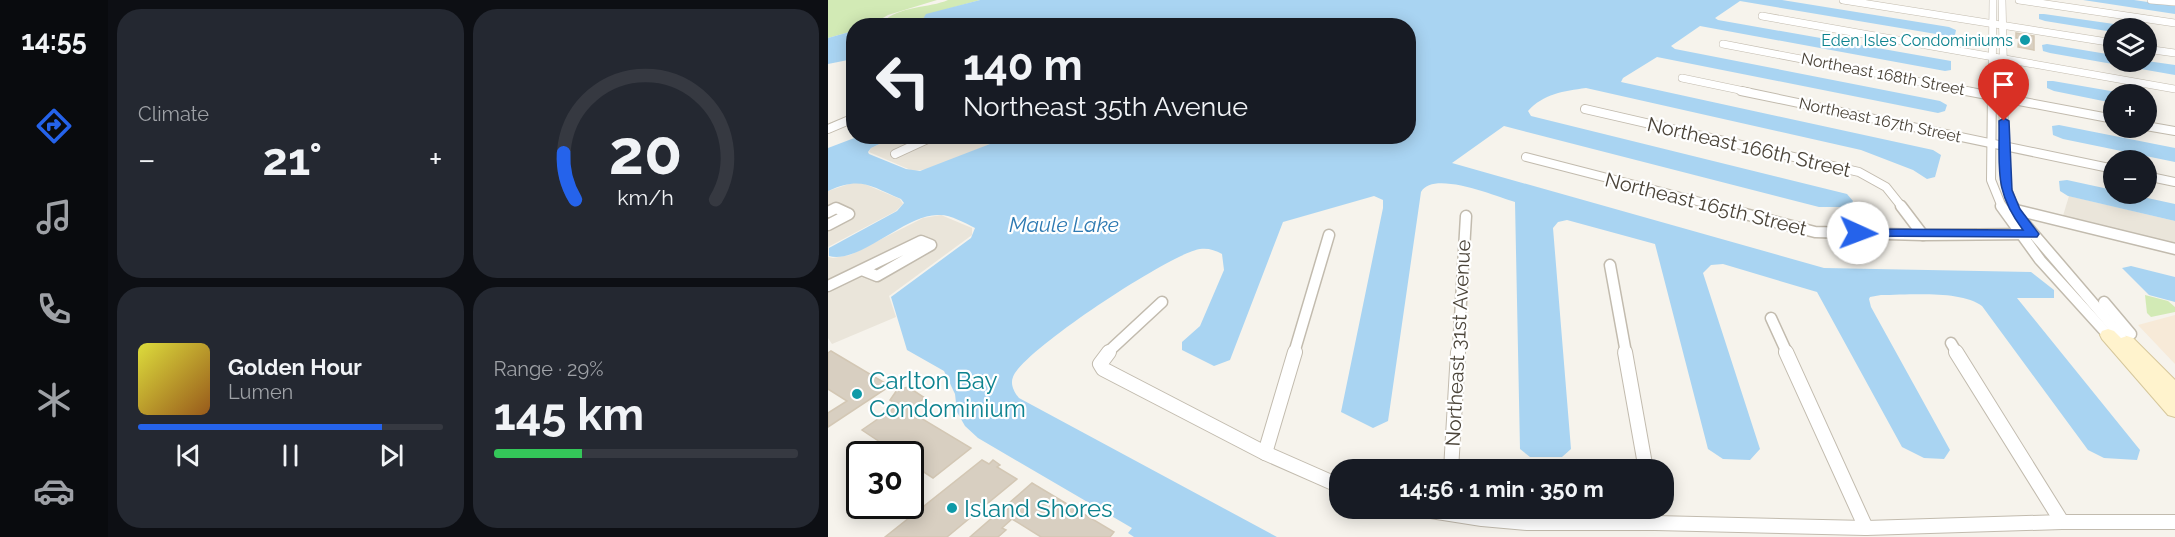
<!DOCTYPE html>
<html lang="en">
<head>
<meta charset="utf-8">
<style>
  :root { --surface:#171b24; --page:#242831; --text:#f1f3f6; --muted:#9ea1a6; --line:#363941; --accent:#2563eb }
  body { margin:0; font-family:Raleway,sans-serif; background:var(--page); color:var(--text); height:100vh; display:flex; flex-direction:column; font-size:22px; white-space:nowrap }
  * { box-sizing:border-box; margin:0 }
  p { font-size:20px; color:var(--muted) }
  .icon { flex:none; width:33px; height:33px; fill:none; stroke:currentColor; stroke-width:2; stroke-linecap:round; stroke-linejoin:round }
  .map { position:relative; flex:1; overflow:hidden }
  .side { display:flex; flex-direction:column; gap:9px; padding:9px; background:#0d0f14; width:720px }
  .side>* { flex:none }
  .hud { position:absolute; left:18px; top:18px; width:570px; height:126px; border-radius:24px; box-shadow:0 3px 15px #0003; background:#171b24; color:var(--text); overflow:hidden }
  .fabs { position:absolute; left:1275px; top:18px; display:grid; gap:12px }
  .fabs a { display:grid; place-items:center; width:54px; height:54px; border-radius:50%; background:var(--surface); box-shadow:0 3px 15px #0003; font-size:30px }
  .speed { position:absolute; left:18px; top:441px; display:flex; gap:12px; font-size:30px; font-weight:700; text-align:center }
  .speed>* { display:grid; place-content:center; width:78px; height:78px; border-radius:50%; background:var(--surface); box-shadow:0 3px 15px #0003; line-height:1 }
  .speed .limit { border:3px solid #111; border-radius:9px; background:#fff; color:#111 }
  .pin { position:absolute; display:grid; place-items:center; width:51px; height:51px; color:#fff; margin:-62px -26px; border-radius:50% 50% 50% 0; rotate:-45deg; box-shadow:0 0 6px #0007 }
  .pin .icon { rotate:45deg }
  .me { position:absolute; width:66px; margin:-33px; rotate:92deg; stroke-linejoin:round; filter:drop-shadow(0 0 4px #0008) }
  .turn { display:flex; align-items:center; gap:21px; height:126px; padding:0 18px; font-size:27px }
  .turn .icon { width:78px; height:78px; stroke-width:2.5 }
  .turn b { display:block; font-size:42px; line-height:51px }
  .big { font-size:45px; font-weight:700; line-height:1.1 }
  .side .card { flex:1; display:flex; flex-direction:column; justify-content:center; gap:9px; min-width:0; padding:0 21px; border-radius:24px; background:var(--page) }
  .side .dial { align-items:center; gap:0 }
  .dial svg { height:156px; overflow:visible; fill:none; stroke:var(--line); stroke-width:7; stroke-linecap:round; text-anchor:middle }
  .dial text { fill:var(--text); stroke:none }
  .song { display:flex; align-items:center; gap:18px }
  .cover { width:72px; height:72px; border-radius:9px; background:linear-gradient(135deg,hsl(60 70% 55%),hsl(30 70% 35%)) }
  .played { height:6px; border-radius:3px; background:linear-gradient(90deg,var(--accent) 80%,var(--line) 80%) }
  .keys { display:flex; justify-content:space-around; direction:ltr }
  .heat { display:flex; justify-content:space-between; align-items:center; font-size:33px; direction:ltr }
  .charge { height:9px; border-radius:4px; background:linear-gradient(90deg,#34c759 29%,var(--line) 0) }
  .side .tiles { flex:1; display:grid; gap:9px; grid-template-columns:repeat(2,1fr) }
  .trip { position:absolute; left:501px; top:459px; width:345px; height:60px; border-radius:24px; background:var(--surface); box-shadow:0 3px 15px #0003; font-weight:700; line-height:60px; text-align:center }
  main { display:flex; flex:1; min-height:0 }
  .menu { display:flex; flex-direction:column; width:108px; justify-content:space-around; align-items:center; background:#090b0e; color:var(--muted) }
  .menu .icon { width:42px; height:42px }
  .menu .on { color:var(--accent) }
  .menu b { font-size:27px; color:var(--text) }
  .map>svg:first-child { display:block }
  .residential { fill:#eae5da }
  .commercial { fill:#f7ead8 }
  .green { fill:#d2eab5 }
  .water { fill:#a9d4f2 }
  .building { fill:#d8cfc1; stroke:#d3c7b4; stroke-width:1.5 }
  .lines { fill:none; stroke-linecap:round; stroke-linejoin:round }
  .street-far3-casing { stroke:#c2bbae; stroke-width:8 }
  .street-far2-casing { stroke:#c2bbae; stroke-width:10 }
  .street-far1-casing { stroke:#c2bbae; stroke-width:13 }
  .street-casing { stroke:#c2bbae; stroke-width:16 }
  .secondary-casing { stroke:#d6c79b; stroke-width:2 }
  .street-far3 { stroke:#fff; stroke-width:7 }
  .street-far2 { stroke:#fff; stroke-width:8 }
  .street-far1 { stroke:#fff; stroke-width:10 }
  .street { stroke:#fff; stroke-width:14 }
  .secondary { fill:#fff3cd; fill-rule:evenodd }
  .route { fill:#2563eb; stroke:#184099; stroke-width:1.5 }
  .culture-dot { fill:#0f9aa8; stroke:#fff; stroke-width:2 }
  .labels { text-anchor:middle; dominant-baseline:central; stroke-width:4.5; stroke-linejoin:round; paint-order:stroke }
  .far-culture-label { font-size:16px; fill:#0d838f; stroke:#fff; text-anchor:end }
  .far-street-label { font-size:16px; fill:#4b4439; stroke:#fff }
  .street-label { font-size:20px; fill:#4b4439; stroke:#fff }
  .water-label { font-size:21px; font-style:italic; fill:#2e7ab2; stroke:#fff }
  .near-culture-label { font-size:24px; fill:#0d838f; stroke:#fff; text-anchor:start }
</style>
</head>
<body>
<main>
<nav class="menu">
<b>14:55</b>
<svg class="icon on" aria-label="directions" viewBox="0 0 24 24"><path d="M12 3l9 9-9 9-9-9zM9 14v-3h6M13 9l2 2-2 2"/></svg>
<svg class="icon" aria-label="music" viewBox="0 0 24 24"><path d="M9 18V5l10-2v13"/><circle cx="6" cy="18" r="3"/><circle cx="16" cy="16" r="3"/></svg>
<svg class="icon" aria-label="phone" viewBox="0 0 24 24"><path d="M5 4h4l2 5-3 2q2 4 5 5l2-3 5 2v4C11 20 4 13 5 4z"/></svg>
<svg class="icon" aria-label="climate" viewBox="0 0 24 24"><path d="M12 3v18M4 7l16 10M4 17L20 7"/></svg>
<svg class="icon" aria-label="car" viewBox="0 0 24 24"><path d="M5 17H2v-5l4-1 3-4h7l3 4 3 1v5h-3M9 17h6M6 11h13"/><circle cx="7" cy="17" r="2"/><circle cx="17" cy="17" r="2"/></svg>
</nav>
<section class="side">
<div class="tiles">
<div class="card"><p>Climate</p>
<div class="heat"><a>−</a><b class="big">21°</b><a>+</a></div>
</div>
<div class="card dial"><svg viewBox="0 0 100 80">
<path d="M14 69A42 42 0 1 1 86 69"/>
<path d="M14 69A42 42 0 0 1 8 45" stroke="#2563eb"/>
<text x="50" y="56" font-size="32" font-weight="700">20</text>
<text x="50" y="72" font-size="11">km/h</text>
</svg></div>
<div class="card">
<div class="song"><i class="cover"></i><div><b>Golden Hour</b><p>Lumen</p></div></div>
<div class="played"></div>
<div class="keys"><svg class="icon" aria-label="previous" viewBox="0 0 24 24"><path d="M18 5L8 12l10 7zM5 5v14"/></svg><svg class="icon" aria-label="pause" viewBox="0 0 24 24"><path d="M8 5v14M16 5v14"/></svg><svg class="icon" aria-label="next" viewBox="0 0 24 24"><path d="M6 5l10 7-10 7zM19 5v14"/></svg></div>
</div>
<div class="card"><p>Range · 29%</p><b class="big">145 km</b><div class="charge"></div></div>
</div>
</section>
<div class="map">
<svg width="1347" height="537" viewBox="0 0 1347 537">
  <rect width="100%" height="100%" fill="#f6f3ec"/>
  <g class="residential">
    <polygon points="67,137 179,137 101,169 85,171 41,152 43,148"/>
    <polygon points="24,183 34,183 72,199 75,204 68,211 0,247 0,191"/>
    <polygon points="1241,196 1347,221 1347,247 1234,219"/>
    <polygon points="113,215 144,228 144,235 61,296 68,317 4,344 0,338 0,257 5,258 22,255 95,218"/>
  </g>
  <polygon class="commercial" points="1347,315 1347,364 1310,325"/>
  <g class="green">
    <polygon points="0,0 109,0 60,15 43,25 26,26 25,31 0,38"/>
    <path d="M120,0H152L105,13L96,19L74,25H61L55,22C70,6 102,8 120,0Z"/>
    <polygon points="1317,295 1340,301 1347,307 1347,312 1323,317 1319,313"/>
  </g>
  <g class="water">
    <path d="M152,0H954L1121,27L1128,30L1127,35L1120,36L912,1L887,18L890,20L1123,61V70L1117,71L872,26L843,46L847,49L1112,101L1119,105L1117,111L1110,113L829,57L795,78L793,82L1105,150L1113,155L1107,177L1099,179L1085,170L1033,150L758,88C736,91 715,94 700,111L703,116L1019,194L1025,201L1023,207H991L676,126L624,163L996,268L1203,272L1226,290V298H1189L1312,450L1309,460L1276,458L1260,450L1154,306C1133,290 1081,295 1053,295L1042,297L1041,299L1043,307L1122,450L1116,459L1096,458L1074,447L989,292L895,264L883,265L875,273L932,449L922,460L895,459L880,449L827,244L739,220L730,222L725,228L743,449L734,457H702L692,449L687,202C667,196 605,170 593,192L560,421L545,428L513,412L555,208V200L546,196L455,222L402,360L386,366L354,350V342L372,326L396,270L394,254C387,250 380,248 372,249C343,253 194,351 185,377C182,384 186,392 191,398L449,537H306L300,533L304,528L150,438L137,426L129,412L127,394L116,371L79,350L63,297L143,238L147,228C137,223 123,215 112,215C79,212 31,265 1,256V248L69,211L76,203L73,199C42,186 33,176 0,191V148L29,137H66L43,148L40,152L41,154L78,169L92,171L180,137L580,136V26L74,25L95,19L98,14Z"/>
    <polygon points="1255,0 1306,0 1347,6 1347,14"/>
    <polygon points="1211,14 1216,14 1314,28 1286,28 1285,32 1217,21 1211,19"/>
    <polygon points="25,31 25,59 0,64 0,38"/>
    <polygon points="1219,44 1285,55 1286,62 1319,61 1347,65 1347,75 1222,53 1215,51 1214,45"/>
    <polygon points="1219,81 1225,81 1300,94 1286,94 1285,103 1226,91 1219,88"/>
    <polygon points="1231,125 1347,148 1347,162 1235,139 1225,135 1224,126"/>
    <polygon points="1239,180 1285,190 1286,194 1301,194 1347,204 1347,221 1240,196 1232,191 1231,181"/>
    <polygon points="1303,266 1347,277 1347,302 1321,295 1294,268"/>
  </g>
  <g class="building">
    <polygon points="1188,33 1206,36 1206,50 1190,47 1191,38 1188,38"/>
    <polygon points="3,351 62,386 0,427 0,413 19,401 0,389 0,353"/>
    <polygon points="80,387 97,398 84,407 91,417 143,448 105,478 82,463 82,454 70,454 34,430 70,405 62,400 69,390"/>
    <polygon points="154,460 161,464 165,460 172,465 169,467 189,479 119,537 57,537"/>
    <polygon points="204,483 209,486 286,532 282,537 213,537 184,519 174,528 178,530 170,537 142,537"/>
  </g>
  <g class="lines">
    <g class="street-far3-casing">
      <g id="street-far3">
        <polyline points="1015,0 1286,43"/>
        <polyline points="1174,0 1176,92"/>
        <polyline points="1191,0 1347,23"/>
        <polyline points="1323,0 1347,2"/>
        <polyline points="934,16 1347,89"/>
        <polyline points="895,44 1145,92"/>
        <polyline points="1318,49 1347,53"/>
        <polyline points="854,78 921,92"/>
        <polyline points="1164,92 1165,0"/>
      </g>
    </g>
    <g class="street-far2-casing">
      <g id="street-far2">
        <polyline points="913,91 1286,169"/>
        <polyline points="1138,91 1286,119"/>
        <polyline points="1164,91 1163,180 1174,207"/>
        <polyline points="1175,91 1177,183 1186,207"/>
        <polyline points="757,109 1031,172 1058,187 1074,207"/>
        <polyline points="1318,126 1347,131"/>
        <polyline points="0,129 26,118"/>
        <polyline points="67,154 106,136"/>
        <polyline points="698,157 892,207"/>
        <polyline points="1318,176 1347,182"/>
      </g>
    </g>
    <g class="street-far1-casing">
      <g id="street-far1">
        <polyline points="886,206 987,232 1095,235 1205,234"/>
        <polyline points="1073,206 1095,235"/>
        <polyline points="1173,206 1212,260 1280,335"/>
        <polyline points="1185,206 1197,224 1293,336"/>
        <polyline points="1184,209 1347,249"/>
        <polyline points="0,212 8,208 21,214 0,225"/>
        <polyline points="782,265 798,353"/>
        <polyline points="0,286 93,241 103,245 49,276 34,270"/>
        <polyline points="1276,302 1303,334"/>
        <polyline points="943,318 959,353"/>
        <polyline points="1123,343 1129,353"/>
        <polyline points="279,353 334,302"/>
        <polyline points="466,353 501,235"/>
        <polyline points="630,353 638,216"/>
      </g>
    </g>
    <g class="street-casing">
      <g id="street">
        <polyline points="281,352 272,364 275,369 437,453 512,486"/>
        <polyline points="797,352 818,470"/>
        <polyline points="958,352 1038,528"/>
        <polyline points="1128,352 1234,522"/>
        <polyline points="437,453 467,352"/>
        <polyline points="623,470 630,352"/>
        <polyline points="584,508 654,519 699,523 827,523 1038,528 1234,522 1347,522"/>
        <polyline points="825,508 827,523"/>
      </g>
    </g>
    <g class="secondary-casing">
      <polygon id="secondary" points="1280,329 1286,331 1293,338 1299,336 1305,338 1347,380 1347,417 1340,415 1274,339 1272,335 1274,331"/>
    </g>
    <use href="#street-far3" class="street-far3"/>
    <use href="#street-far2" class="street-far2"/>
    <use href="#street-far1" class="street-far1"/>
    <use href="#street" class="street"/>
    <use href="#secondary" class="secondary"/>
  </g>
  <path class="route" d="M1176,118L1181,121L1184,190L1192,209L1211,234L1209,237L1026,236L1024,233L1026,230L1030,229L1195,230C1165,190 1172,168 1171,121Z"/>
  <g class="culture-dot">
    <circle cx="1197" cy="40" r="6"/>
    <circle cx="29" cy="394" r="6"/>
    <circle cx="124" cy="508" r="6"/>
  </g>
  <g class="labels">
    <g class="far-culture-label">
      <text x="1185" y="40">Eden Isles Condominiums</text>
    </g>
    <g class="far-street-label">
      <text transform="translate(1055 74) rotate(11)">Northeast 168th Street</text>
      <text transform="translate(1052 120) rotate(12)">Northeast 167th Street</text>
    </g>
    <g class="street-label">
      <text transform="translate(921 147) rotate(13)">Northeast 166th Street</text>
      <text transform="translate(878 204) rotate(14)">Northeast 165th Street</text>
      <text transform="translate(630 343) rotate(-87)">Northeast 31st Avenue</text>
    </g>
    <g class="water-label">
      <text x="236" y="224">Maule Lake</text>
    </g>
    <g class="near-culture-label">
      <text x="41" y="380">Carlton Bay<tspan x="41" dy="28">Condominium</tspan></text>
      <text x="136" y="508">Island Shores</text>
    </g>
  </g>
</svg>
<div class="fabs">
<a><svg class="icon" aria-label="layers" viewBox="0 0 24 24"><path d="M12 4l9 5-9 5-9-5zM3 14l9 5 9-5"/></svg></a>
<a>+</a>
<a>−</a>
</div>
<div class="speed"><div class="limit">30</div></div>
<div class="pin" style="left:1176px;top:121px;background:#d93025"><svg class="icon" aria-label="arrive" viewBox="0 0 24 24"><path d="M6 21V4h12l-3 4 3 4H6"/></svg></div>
<svg class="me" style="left:1030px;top:233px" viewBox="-20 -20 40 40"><circle r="19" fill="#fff"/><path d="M0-13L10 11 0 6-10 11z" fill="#2563eb"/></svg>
<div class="trip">14:56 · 1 min · 350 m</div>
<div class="hud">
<div class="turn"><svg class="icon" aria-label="left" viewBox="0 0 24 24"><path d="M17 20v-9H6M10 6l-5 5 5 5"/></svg><div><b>140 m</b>Northeast 35th Avenue</div></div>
</div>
</div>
</main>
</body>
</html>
